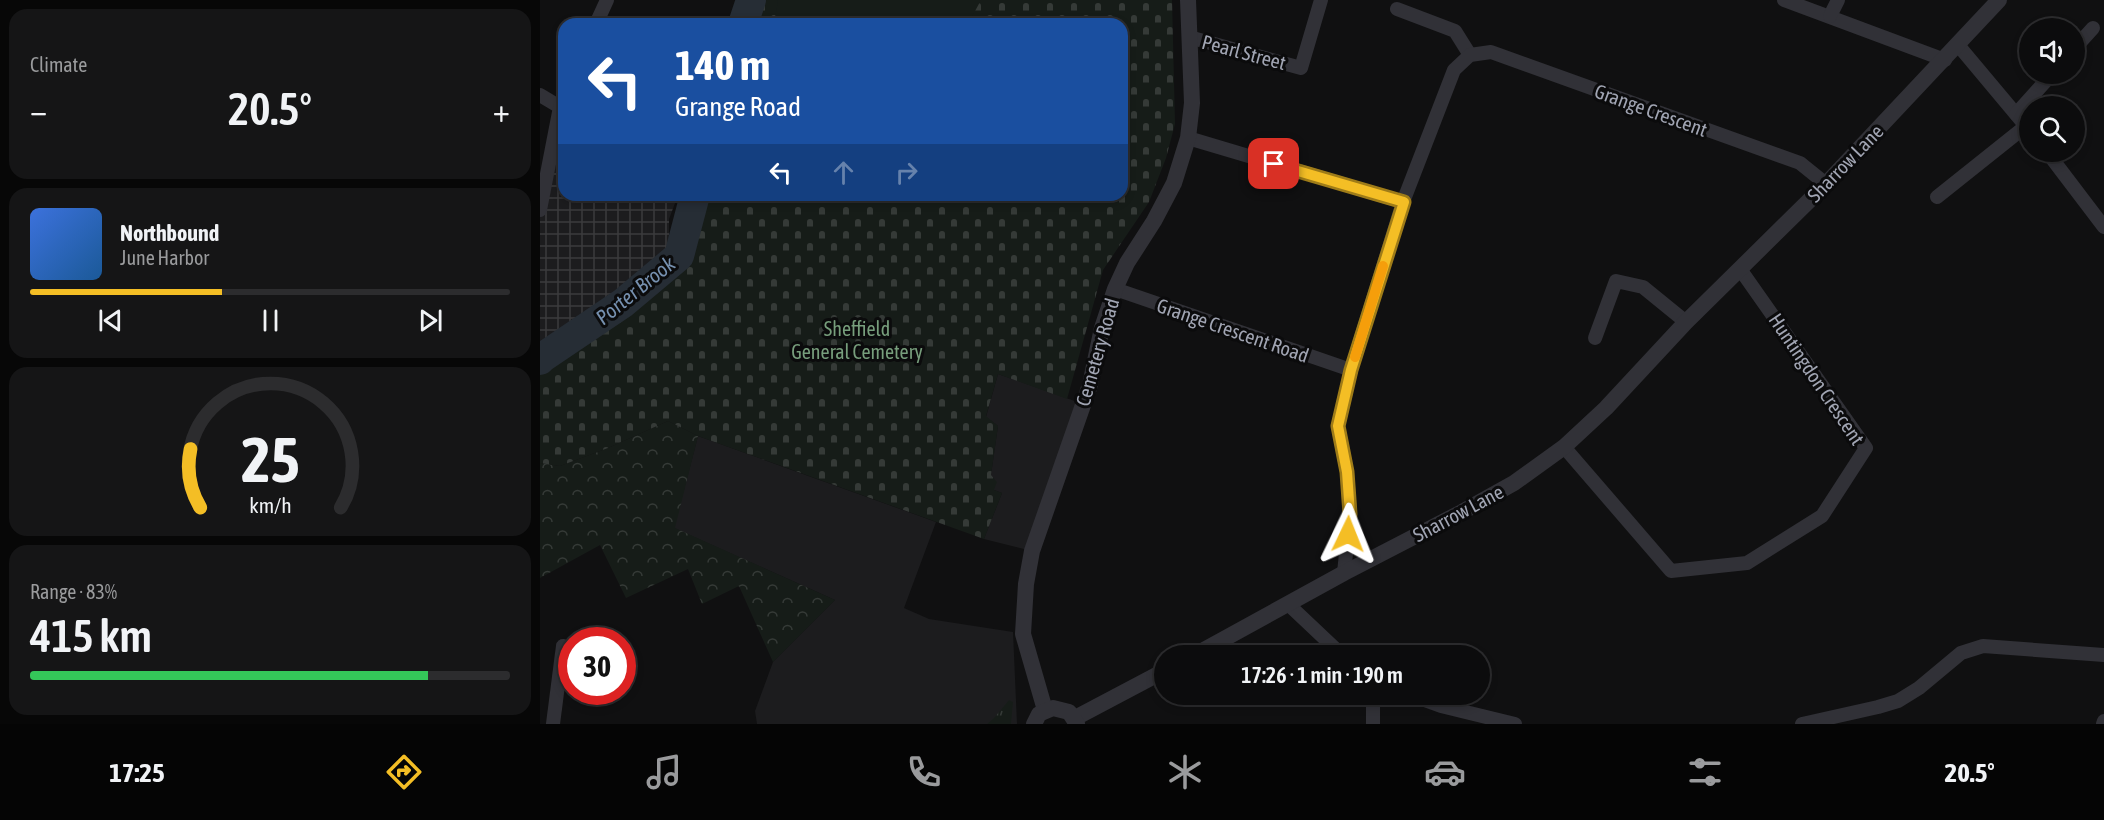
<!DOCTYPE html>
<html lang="en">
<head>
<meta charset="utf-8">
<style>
  :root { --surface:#0c0c0d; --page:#151516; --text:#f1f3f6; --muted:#9a9b9d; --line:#2c2c2e; --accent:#f4be25 }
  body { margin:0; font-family:"Asap Condensed",sans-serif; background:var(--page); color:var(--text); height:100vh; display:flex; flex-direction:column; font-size:22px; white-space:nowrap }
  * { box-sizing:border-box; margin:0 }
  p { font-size:20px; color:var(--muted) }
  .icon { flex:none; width:33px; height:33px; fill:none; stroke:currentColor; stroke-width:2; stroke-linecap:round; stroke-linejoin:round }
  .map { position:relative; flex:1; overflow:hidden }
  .panel { display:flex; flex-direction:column; gap:9px; padding:9px; background:#070707; width:540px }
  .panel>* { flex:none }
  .hud { position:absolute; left:18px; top:18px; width:570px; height:183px; border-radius:18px; box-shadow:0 3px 9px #0003,0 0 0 2px var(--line); background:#1a4fa0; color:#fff; overflow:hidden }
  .controls { position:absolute; left:1479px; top:18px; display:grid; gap:12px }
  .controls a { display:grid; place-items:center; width:66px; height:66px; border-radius:50%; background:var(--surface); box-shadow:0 3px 9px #0003,0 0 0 2px var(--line); font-size:30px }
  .speed { position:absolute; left:18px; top:627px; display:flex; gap:12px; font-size:30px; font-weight:700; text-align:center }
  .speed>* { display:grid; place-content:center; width:78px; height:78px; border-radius:50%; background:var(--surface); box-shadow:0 3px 9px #0003,0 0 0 2px var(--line); line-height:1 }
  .speed .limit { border:9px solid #d22; background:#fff; color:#111 }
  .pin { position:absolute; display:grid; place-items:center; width:51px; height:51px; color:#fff; margin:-26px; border-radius:12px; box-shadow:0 3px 9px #0006 }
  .me { position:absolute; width:66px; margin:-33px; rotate:2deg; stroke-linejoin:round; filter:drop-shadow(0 0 4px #0008) }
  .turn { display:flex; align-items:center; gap:21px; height:126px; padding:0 18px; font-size:27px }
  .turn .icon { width:78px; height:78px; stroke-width:2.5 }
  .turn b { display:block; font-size:42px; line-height:51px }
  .lanes { display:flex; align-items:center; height:57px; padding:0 18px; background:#0003; justify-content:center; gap:30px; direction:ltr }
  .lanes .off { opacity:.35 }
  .big { font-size:45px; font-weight:600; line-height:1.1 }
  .panel .widget { flex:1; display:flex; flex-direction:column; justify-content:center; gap:9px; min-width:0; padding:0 21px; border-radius:18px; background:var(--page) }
  .panel .dial { align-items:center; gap:0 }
  .dial svg { height:156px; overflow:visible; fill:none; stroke:var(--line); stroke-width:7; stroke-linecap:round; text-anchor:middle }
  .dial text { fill:var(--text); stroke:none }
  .song { display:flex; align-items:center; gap:18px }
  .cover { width:72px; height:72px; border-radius:9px; background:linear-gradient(135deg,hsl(220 70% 55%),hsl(210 70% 35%)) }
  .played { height:6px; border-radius:3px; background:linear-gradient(90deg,var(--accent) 40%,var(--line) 40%) }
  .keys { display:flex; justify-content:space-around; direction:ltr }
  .heat { display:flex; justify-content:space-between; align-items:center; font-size:33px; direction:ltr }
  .charge { height:9px; border-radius:4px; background:linear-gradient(90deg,#34c759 83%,var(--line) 0) }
  .trip { position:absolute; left:614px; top:645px; width:336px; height:60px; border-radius:30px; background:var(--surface); box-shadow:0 3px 9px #0003,0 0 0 2px var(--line); font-weight:600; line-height:60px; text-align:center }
  .dock { display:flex; height:96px; justify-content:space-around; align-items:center; background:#050505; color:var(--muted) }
  .dock .icon { width:42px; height:42px }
  .dock .current { color:var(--accent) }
  .dock b { font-size:27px; color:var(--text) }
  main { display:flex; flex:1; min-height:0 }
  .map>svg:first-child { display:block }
  .built { fill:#1c1c1e }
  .industrial { fill:url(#industrial-grid) }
  .grass { fill:url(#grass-tufts) }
  .forest { fill:url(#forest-crowns) }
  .cemetery { fill:url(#cemetery-stones) }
  .park { fill:#161c18 }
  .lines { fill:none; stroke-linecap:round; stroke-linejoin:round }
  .river { stroke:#262d35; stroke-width:30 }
  .minor { stroke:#313137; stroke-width:14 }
  .tertiary { stroke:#313137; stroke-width:16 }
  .route-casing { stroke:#9f7c18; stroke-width:15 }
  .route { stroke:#f4be25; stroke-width:10 }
  .slow { stroke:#f59e0b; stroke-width:10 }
  .labels { text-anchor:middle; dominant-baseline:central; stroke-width:6; stroke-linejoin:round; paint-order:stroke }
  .street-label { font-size:20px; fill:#a1a5b3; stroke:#0b0b0c }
  .park-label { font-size:20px; fill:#779e7c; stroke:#0b0b0c }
  .water-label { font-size:21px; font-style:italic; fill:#7690af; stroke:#0b0b0c }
</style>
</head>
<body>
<main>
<section class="panel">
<div class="widget"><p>Climate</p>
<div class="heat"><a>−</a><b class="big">20.5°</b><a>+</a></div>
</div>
<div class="widget">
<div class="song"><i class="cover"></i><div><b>Northbound</b><p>June Harbor</p></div></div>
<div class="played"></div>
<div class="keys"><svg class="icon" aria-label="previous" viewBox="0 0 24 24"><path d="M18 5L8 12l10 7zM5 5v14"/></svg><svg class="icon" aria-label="pause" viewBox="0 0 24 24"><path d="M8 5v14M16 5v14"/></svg><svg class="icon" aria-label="next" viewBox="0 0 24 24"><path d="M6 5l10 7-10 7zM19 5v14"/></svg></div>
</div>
<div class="widget dial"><svg viewBox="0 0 100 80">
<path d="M14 69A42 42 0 1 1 86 69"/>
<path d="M14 69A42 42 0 0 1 9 39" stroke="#f4be25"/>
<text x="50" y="56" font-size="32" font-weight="700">25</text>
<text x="50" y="72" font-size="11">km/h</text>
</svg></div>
<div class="widget"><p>Range · 83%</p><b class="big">415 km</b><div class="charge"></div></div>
</section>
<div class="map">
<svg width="1564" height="724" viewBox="0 0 1564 724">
  <defs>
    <pattern id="industrial-grid" width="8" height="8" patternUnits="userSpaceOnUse" patternTransform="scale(1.5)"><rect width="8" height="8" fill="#1c1c1e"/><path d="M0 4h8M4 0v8" fill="none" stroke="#3a3a3c"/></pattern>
    <pattern id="grass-tufts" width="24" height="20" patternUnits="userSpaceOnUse" patternTransform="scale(1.5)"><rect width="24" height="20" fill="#161c18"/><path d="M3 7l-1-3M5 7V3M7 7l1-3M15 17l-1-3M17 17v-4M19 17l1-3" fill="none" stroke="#353a37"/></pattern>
    <pattern id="forest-crowns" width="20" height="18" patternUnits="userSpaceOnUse" patternTransform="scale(1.5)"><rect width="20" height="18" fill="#161c18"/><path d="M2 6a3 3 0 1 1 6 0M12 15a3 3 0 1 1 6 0" fill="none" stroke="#353a37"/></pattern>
    <pattern id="cemetery-stones" width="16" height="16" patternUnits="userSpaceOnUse" patternTransform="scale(1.5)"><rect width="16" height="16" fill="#161c18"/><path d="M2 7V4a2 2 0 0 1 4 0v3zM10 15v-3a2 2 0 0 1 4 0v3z" fill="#353a37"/></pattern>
  </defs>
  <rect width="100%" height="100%" fill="#101011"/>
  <g class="built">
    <polygon points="458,374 543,404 492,551 444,539 462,493 454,490 451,475 458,426 446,417"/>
    <polygon points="158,436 396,522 364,608 389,619 473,632 477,724 217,724 215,711 233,662 295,600 134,528"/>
  </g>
  <polygon class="industrial" points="24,110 24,195 138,195 129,219 129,251 91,291 5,350 0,356 0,210"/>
  <polygon class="grass" points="469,700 473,702 471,724 447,724 454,718"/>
  <polygon class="forest" points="128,421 158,436 135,528 295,600 233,662 199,586 162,604 148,569 86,598 60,545 0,578 0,463 20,466 68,448"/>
  <polygon class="cemetery" points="222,0 632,0 635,124 626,158 609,202 563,270 527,399 458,374 446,416 458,426 451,475 457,482 454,490 462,493 444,539 158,436 128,421 68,448 20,466 0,463 0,365 5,358 83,305 139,256 158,195 582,195 582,24 211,24"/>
  <polygon class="park" points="238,0 441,0 428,24 419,24 412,21 397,24 234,24"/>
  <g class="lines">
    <g class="river">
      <polyline points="203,24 211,0"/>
      <polyline points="0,360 3,357 83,303 139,256 155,195"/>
    </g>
    <g class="minor">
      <polyline points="1244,0 1405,60"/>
      <polyline points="857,9 915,31 930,55"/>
      <polyline points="1290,16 1298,0"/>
      <polyline points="56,24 67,0"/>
      <polyline points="649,37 761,68 781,0"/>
      <polyline points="1418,45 1490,131"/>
      <polyline points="1534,49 1553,28"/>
      <polyline points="0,95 20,107"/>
      <polyline points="1476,114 1512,74"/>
      <polyline points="648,138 863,202"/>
      <polyline points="1507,152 1564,227"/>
      <polyline points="1397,197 1486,126"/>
      <polyline points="0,210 20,107 24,99"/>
      <polyline points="575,289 811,370"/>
      <polyline points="1055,338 1076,281 1103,287 1146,322"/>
      <polyline points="1024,447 1131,571 1207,563 1282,516 1326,448 1200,269"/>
      <polyline points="804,573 810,514 807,472 798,426 811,370 863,202 914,70 930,55 951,52 1260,163 1286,184"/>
      <polyline points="749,605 803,656"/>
      <polyline points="833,694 833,724"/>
      <polyline points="868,694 901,706 975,724"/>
      <polyline points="13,724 23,646"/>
      <polyline points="1262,724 1338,707 1358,701 1379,688 1421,653 1443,646 1564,655"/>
      <polyline points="1563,724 1564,721"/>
    </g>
    <g class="tertiary">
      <polyline points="653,656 804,573 922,512 974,483 1024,447 1066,408 1146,322 1286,184 1459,0"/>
      <polyline points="505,710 483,634 486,584 492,551 550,385 562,328 575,289 587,263 614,221 634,183 648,138 652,103 648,0"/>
      <polyline points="535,718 624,671"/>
      <polyline points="494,724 499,714 513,708 529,712 537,724"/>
    </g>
  </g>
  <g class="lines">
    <g class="route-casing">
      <polyline id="route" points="734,164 864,202 811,370 798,426 807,472 810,514 808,534"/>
    </g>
    <use href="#route" class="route"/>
    <polyline class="slow" points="815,357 843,266"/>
  </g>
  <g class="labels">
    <g class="street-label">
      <text transform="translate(704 52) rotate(15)">Pearl Street</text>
      <text transform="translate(1111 110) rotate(20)">Grange Crescent</text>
      <text transform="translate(1305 163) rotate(-46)">Sharrow Lane</text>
      <text transform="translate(693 330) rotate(19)">Grange Crescent Road</text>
      <text transform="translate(557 352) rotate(-74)">Cemetery Road</text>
      <text transform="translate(1277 379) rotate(56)">Huntingdon Crescent</text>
      <text transform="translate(918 513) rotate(-28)">Sharrow Lane</text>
    </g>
    <g class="park-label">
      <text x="317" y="328">Sheffield<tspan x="317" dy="23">General Cemetery</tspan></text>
    </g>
    <g class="water-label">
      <text transform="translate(95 290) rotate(-39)">Porter Brook</text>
    </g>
  </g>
</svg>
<div class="controls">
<a><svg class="icon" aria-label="sound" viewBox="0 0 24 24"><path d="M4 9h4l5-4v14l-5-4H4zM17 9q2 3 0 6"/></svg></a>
<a><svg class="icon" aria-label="search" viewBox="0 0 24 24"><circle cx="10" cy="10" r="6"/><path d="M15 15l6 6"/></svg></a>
</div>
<div class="speed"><div class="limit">30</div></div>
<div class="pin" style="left:734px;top:164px;background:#d93025"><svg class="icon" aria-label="arrive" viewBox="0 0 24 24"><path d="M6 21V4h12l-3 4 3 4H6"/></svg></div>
<svg class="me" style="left:808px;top:534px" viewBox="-20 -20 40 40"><path d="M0-17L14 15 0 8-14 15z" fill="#f4be25" stroke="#fff" stroke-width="4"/></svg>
<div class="trip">17:26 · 1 min · 190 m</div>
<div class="hud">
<div class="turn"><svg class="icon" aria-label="left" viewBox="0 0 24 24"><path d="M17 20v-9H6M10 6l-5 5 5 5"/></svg><div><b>140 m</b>Grange Road</div></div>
<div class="lanes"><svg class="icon" aria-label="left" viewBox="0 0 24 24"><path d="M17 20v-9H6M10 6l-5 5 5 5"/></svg><svg class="icon off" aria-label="ahead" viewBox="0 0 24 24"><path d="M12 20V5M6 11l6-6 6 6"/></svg><svg class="icon off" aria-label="right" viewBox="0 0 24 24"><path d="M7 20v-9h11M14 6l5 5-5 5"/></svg></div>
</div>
</div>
</main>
<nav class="dock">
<b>17:25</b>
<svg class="icon current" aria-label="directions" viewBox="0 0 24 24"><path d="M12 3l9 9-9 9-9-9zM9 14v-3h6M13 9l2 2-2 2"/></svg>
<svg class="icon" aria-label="music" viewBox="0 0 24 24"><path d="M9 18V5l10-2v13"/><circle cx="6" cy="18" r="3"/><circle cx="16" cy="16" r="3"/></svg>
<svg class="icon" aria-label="phone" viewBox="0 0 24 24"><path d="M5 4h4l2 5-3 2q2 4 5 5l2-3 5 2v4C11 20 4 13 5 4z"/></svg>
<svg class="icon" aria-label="climate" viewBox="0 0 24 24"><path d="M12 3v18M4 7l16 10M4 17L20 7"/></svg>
<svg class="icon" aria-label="car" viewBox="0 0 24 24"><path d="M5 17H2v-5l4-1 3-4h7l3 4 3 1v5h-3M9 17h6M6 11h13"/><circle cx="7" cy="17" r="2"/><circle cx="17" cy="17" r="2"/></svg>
<svg class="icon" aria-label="filters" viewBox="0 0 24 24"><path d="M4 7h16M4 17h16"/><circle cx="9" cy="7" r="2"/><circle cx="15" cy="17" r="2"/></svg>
<b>20.5°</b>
</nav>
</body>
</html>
